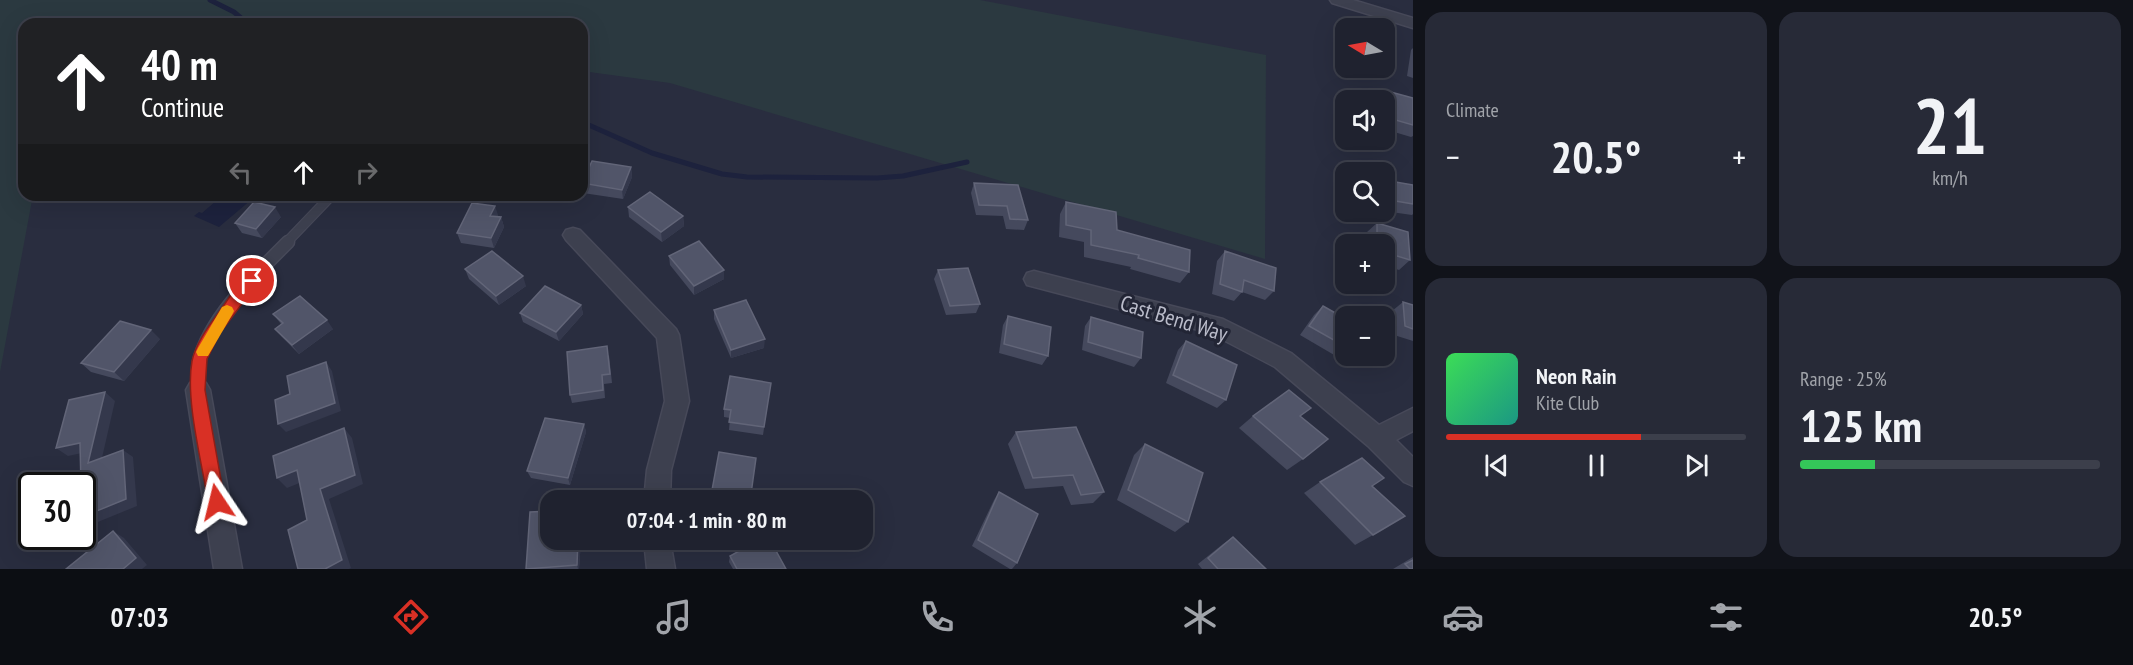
<!DOCTYPE html>
<html lang="en">
<head>
<meta charset="utf-8">
<style>
  :root { --surface:#1f222f; --page:#272a37; --text:#f1f3f6; --muted:#a1a4aa; --line:#3c3f4b; --accent:#d93025 }
  body { margin:0; font-family:"PT Sans Narrow",sans-serif; background:var(--page); color:var(--text); height:100vh; display:flex; flex-direction:column; font-size:22px; white-space:nowrap }
  * { box-sizing:border-box; margin:0 }
  p { font-size:20px; color:var(--muted) }
  .icon { flex:none; width:33px; height:33px; fill:none; stroke:currentColor; stroke-width:2; stroke-linecap:round; stroke-linejoin:round }
  .map { position:relative; flex:1; overflow:hidden }
  .panel { display:flex; flex-direction:column; gap:12px; padding:12px; background:#11131a; width:720px }
  .panel>* { flex:none }
  .banner { position:absolute; left:18px; top:18px; width:570px; height:183px; border-radius:18px; box-shadow:0 6px 24px #0002,0 0 0 2px var(--line); background:#202124; color:#fff; overflow:hidden }
  .needle { width:39px; rotate:280deg }
  .tools { position:absolute; left:1335px; top:18px; display:grid; gap:12px }
  .tools a { display:grid; place-items:center; width:60px; height:60px; border-radius:12px; background:var(--surface); box-shadow:0 6px 24px #0002,0 0 0 2px var(--line); font-size:30px }
  .speed { position:absolute; left:18px; top:472px; display:flex; gap:12px; font-size:30px; font-weight:700; text-align:center }
  .speed>* { display:grid; place-content:center; width:78px; height:78px; border-radius:50%; background:var(--surface); box-shadow:0 6px 24px #0002,0 0 0 2px var(--line); line-height:1 }
  .speed .limit { border:3px solid #111; border-radius:9px; background:#fff; color:#111 }
  .pin { position:absolute; display:grid; place-items:center; width:51px; height:51px; color:#fff; margin:-26px; border:3px solid #fff; border-radius:50%; box-shadow:0 2px 6px #0007 }
  .me { position:absolute; width:66px; margin:-33px; rotate:350deg; stroke-linejoin:round; filter:drop-shadow(0 0 4px #0008) }
  .turn { display:flex; align-items:center; gap:21px; height:126px; padding:0 24px; font-size:27px }
  .turn .icon { width:78px; height:78px; stroke-width:2.5 }
  .turn b { display:block; font-size:42px; line-height:51px }
  .lanes { display:flex; align-items:center; height:57px; padding:0 24px; background:#0003; justify-content:center; gap:30px; direction:ltr }
  .lanes .off { opacity:.35 }
  .big { font-size:45px; font-weight:600; line-height:1.1 }
  .panel .widget { flex:1; display:flex; flex-direction:column; justify-content:center; gap:9px; min-width:0; padding:0 21px; border-radius:18px; background:var(--page) }
  .panel .dial { align-items:center; gap:0 }
  .dial b { font-size:78px; line-height:1 }
  .song { display:flex; align-items:center; gap:18px }
  .cover { width:72px; height:72px; border-radius:9px; background:linear-gradient(135deg,hsl(130 70% 55%),hsl(170 70% 35%)) }
  .played { height:6px; border-radius:3px; background:linear-gradient(90deg,var(--accent) 65%,var(--line) 65%) }
  .keys { display:flex; justify-content:space-around; direction:ltr }
  .heat { display:flex; justify-content:space-between; align-items:center; font-size:33px; direction:ltr }
  .charge { height:9px; border-radius:4px; background:linear-gradient(90deg,#34c759 25%,var(--line) 0) }
  .panel .tiles { flex:1; display:grid; gap:12px; grid-template-columns:repeat(2,1fr) }
  .trip { position:absolute; left:540px; top:490px; width:333px; height:60px; border-radius:18px; background:var(--surface); box-shadow:0 6px 24px #0002,0 0 0 2px var(--line); font-weight:600; line-height:60px; text-align:center }
  .menu { display:flex; height:96px; justify-content:space-around; align-items:center; background:#0c0e13; color:var(--muted) }
  .menu .icon { width:42px; height:42px }
  .menu .active { color:var(--accent) }
  .menu b { font-size:27px; color:var(--text) }
  main { display:flex; flex:1; min-height:0 }
  .map>svg:first-child { display:block }
  .green { fill:#2b3940 }
  .water { fill:#1d223d }
  .lines { fill:none; stroke-linecap:round; stroke-linejoin:round }
  .stream { stroke:#1d223d; stroke-width:5 }
  .service-far1-casing { stroke:#474959; stroke-width:11 }
  .service-casing { stroke:#474959; stroke-width:15 }
  .minor-casing { stroke:#474959; stroke-width:3 }
  .service-far1 { stroke:#3d404f; stroke-width:9 }
  .service { stroke:#3d404f; stroke-width:12 }
  .minor { fill:#3d404f; fill-rule:evenodd }
  .wall { fill:#45495d }
  .shaded-wall { fill:#34384c }
  .building { fill:#515569; stroke:#626578; stroke-width:1.5 }
  .route { fill:#d93025; stroke:#8d1f18; stroke-width:1.5 }
  .slow { fill:#f59e0b }
  .labels { text-anchor:middle; dominant-baseline:central; stroke-width:6; stroke-linejoin:round; paint-order:stroke }
  .street-label { font-size:22px; fill:#babcca; stroke:#222535 }
</style>
</head>
<body>
<main>
<div class="map">
<svg width="1413" height="569" viewBox="0 0 1413 569">
  <rect width="100%" height="100%" fill="#292d3f"/>
  <polygon class="green" points="0,0 980,0 1266,55 1265,259 670,83 582,71 582,24 24,24 24,195 33,195 0,372"/>
  <polygon class="water" points="223,195 257,195 219,227 194,216 199,212 202,213"/>
  <g class="lines">
    <g class="stream">
      <polyline points="210,0 234,12 248,24"/>
      <polyline points="582,122 652,153 722,174 747,177 877,178 903,176 967,162"/>
    </g>
    <g class="service-far1-casing">
      <polyline id="service-far1" points="286,243 332,195"/>
    </g>
    <g class="service-casing">
      <path id="service" d="M198,390C198,381 197,371 199,362C209,318 257,273 288,242"/>
    </g>
    <g class="minor-casing">
      <g id="minor">
        <polygon points="1330,0 1353,0 1413,18 1413,28 1332,3"/>
        <polygon points="573,228 580,230 676,329 679,335 689,401 671,470 670,501 644,501 647,470 665,401 657,338 566,240 563,235 566,230"/>
        <polygon points="1034,271 1223,319 1291,353 1379,425 1413,408 1413,431 1396,440 1413,457 1413,486 1404,482 1368,446 1275,367 1210,333 1027,285 1024,279 1027,273"/>
        <polygon points="198,380 206,383 210,390 242,569 214,569 186,390 190,383"/>
        <polygon points="644,540 670,540 675,569 647,569"/>
      </g>
    </g>
    <use href="#service-far1" class="service-far1"/>
    <use href="#service" class="service"/>
    <use href="#minor" class="minor"/>
  </g>
  <g class="wall">
    <polygon points="1413,48 1413,78 1407,76 1411,50"/>
    <polygon points="1387,91 1413,98 1413,136 1411,137 1384,129 1384,100 1379,100"/>
    <polygon points="631,167 632,177 623,199 583,193 582,182"/>
    <polygon points="1384,180 1413,185 1413,214 1412,215 1384,211"/>
    <polygon points="974,183 1028,220 1024,230 1006,229 1003,216 976,215 971,193"/>
    <polygon points="1066,202 1117,230 1189,272 1180,283 1130,269 1131,267 1084,257 1084,242 1059,237 1060,214"/>
    <polygon points="628,207 683,216 684,226 662,242 629,217"/>
    <polygon points="498,215 497,217 501,217 504,227 494,248 461,243 457,233"/>
    <polygon points="281,217 262,238 242,233 235,223"/>
    <polygon points="1377,223 1410,260 1399,270 1384,265 1384,244 1367,244 1367,232"/>
    <polygon points="1225,251 1274,291 1265,300 1242,292 1234,301 1212,294 1217,261"/>
    <polygon points="669,256 724,270 724,279 694,295 670,265"/>
    <polygon points="465,269 526,286 499,305 469,279"/>
    <polygon points="938,270 980,304 976,313 946,315 934,279"/>
    <polygon points="1403,302 1413,305 1413,341 1394,335 1392,311"/>
    <polygon points="581,305 583,314 559,341 523,322 520,313"/>
    <polygon points="1323,306 1346,319 1346,356 1341,359 1300,335 1314,315"/>
    <polygon points="714,310 764,348 731,358 714,319"/>
    <polygon points="273,314 333,329 299,354 282,337 275,329 281,324"/>
    <polygon points="1008,316 1048,356 1042,365 999,353 1003,325"/>
    <polygon points="1091,317 1141,358 1134,367 1082,350 1085,326"/>
    <polygon points="160,339 124,381 91,372 81,363"/>
    <polygon points="1186,341 1226,400 1217,408 1166,383 1178,350"/>
    <polygon points="609,355 612,383 604,384 605,398 572,403 570,395"/>
    <polygon points="771,383 763,435 729,430 730,418 724,417 724,409"/>
    <polygon points="1253,416 1300,417 1303,459 1287,470 1239,428"/>
    <polygon points="584,424 586,432 570,485 531,478 527,471"/>
    <polygon points="1016,432 1104,492 1093,503 1071,505 1063,486 1025,489 1008,444"/>
    <polygon points="1145,444 1188,522 1175,532 1117,500 1134,455"/>
    <polygon points="1320,482 1372,486 1373,535 1355,545 1304,493"/>
    <polygon points="999,492 1017,563 1012,569 1010,569 972,546 994,500"/>
    <polygon points="1233,537 1266,569 1202,569 1198,564 1223,544"/>
    <polygon points="550,540 581,540 579,569 526,569"/>
    <polygon points="730,556 786,569 733,569 729,562"/>
    <polygon points="1413,557 1413,569 1393,569"/>
  </g>
  <g class="shaded-wall">
    <polygon points="631,167 632,177 623,199 622,190"/>
    <polygon points="495,206 498,215 493,225 490,216"/>
    <polygon points="275,207 281,217 262,238 256,229"/>
    <polygon points="683,216 684,226 662,242 661,232"/>
    <polygon points="501,217 504,227 494,248 491,238"/>
    <polygon points="724,270 724,279 694,295 694,286"/>
    <polygon points="523,276 526,286 499,305 496,296"/>
    <polygon points="581,305 583,314 559,341 556,332"/>
    <polygon points="327,320 333,329 299,354 292,345"/>
    <polygon points="151,330 160,339 124,381 114,372"/>
    <polygon points="765,339 764,348 731,358 731,350"/>
    <polygon points="326,362 332,371 341,411 286,432 278,424"/>
    <polygon points="105,392 115,401 99,471 88,463"/>
    <polygon points="584,424 586,432 570,485 568,478"/>
    <polygon points="344,428 352,438 363,484 329,499 351,568 349,569 325,569 320,489"/>
    <polygon points="80,443 91,451 68,456 56,448"/>
    <polygon points="123,450 133,457 137,506 93,524 82,517"/>
    <polygon points="297,470 307,480 287,488 277,478"/>
    <polygon points="113,531 124,538 147,565 142,569 123,569"/>
    <polygon points="578,540 581,540 579,569 578,569 577,565"/>
  </g>
  <g class="building">
    <polygon points="1387,91 1413,98 1413,125 1385,117"/>
    <polygon points="592,161 631,167 622,190 582,183"/>
    <polygon points="1384,180 1413,185 1413,204 1384,199"/>
    <polygon points="974,183 1018,185 1028,220 1010,219 1007,206 979,205"/>
    <polygon points="650,192 683,216 661,232 628,207"/>
    <polygon points="254,202 275,207 256,229 235,223"/>
    <polygon points="1066,202 1116,212 1117,230 1190,250 1189,272 1138,258 1139,255 1091,245 1091,230 1066,225"/>
    <polygon points="472,203 495,206 490,216 501,217 491,238 457,233"/>
    <polygon points="1377,223 1408,232 1410,260 1384,252 1384,244 1377,244"/>
    <polygon points="699,241 724,270 694,286 669,256"/>
    <polygon points="492,251 523,276 496,296 465,269"/>
    <polygon points="1225,251 1276,268 1274,291 1244,280 1242,292 1220,284"/>
    <polygon points="968,268 980,304 950,306 938,270"/>
    <polygon points="545,286 581,305 556,332 520,313"/>
    <polygon points="300,296 327,320 292,345 275,329 283,323 273,314"/>
    <polygon points="746,300 765,339 731,350 714,310"/>
    <polygon points="1403,302 1413,305 1413,329 1405,326"/>
    <polygon points="1323,306 1346,319 1346,347 1309,326"/>
    <polygon points="1008,316 1051,327 1048,356 1004,344"/>
    <polygon points="1091,317 1143,332 1141,358 1088,342"/>
    <polygon points="120,321 151,330 114,372 81,363"/>
    <polygon points="1186,341 1237,365 1226,400 1173,375"/>
    <polygon points="607,346 610,374 602,375 603,390 570,395 567,352"/>
    <polygon points="326,362 335,403 278,424 275,400 290,394 287,376"/>
    <polygon points="730,376 771,383 764,427 729,422 731,410 724,409"/>
    <polygon points="1289,390 1311,408 1300,416 1328,439 1303,459 1253,416"/>
    <polygon points="105,392 88,463 123,450 126,499 82,517 82,486 81,486 80,443 56,448 69,400"/>
    <polygon points="545,418 584,424 568,478 527,471"/>
    <polygon points="1076,427 1104,492 1081,495 1073,475 1033,478 1016,432"/>
    <polygon points="344,428 355,475 320,489 342,560 325,569 298,569 288,530 307,520 297,470 277,478 273,456"/>
    <polygon points="1145,444 1203,473 1188,522 1128,490"/>
    <polygon points="719,452 756,458 750,501 710,501"/>
    <polygon points="1362,458 1384,478 1372,486 1405,516 1373,535 1320,482"/>
    <polygon points="999,492 1038,514 1017,563 978,540"/>
    <polygon points="550,511 550,540 578,540 577,565 526,569 530,512"/>
    <polygon points="113,531 136,558 123,569 66,569"/>
    <polygon points="1233,537 1266,569 1218,569 1208,558"/>
    <polygon points="759,540 770,540 786,569 737,569 730,556"/>
    <polygon points="1413,560 1413,569 1410,569 1405,564"/>
  </g>
  <path class="route" d="M252,275L259,281L220,333L207,359L205,390L225,502L222,508L217,510L211,508L208,502C202,462 185,400 192,361C196,341 213,321 224,305C231,295 240,279 252,275Z"/>
  <polygon class="slow" points="227,305 232,307 234,311 232,315 208,356 198,356 196,352 198,348 222,307"/>
  <g class="labels">
    <g class="street-label">
      <text transform="translate(1174 318) rotate(17)">Cast Bend Way</text>
    </g>
  </g>
</svg>
<div class="tools">
<a><svg class="needle" viewBox="-14 -14 28 28"><path d="M0-13l5 13h-10z" fill="#e53935"/><path d="M0 13l5-13h-10z" fill="#a1a4aa"/></svg></a>
<a><svg class="icon" aria-label="sound" viewBox="0 0 24 24"><path d="M4 9h4l5-4v14l-5-4H4zM17 9q2 3 0 6"/></svg></a>
<a><svg class="icon" aria-label="search" viewBox="0 0 24 24"><circle cx="10" cy="10" r="6"/><path d="M15 15l6 6"/></svg></a>
<a>+</a>
<a>−</a>
</div>
<div class="speed"><div class="limit">30</div></div>
<div class="pin" style="left:252px;top:281px;background:#d93025"><svg class="icon" aria-label="arrive" viewBox="0 0 24 24"><path d="M6 21V4h12l-3 4 3 4H6"/></svg></div>
<svg class="me" style="left:217px;top:502px" viewBox="-20 -20 40 40"><path d="M0-17L14 15 0 8-14 15z" fill="#d93025" stroke="#fff" stroke-width="4"/></svg>
<div class="trip">07:04 · 1 min · 80 m</div>
<div class="banner">
<div class="turn"><svg class="icon" aria-label="ahead" viewBox="0 0 24 24"><path d="M12 20V5M6 11l6-6 6 6"/></svg><div><b>40 m</b>Continue</div></div>
<div class="lanes"><svg class="icon off" aria-label="left" viewBox="0 0 24 24"><path d="M17 20v-9H6M10 6l-5 5 5 5"/></svg><svg class="icon" aria-label="ahead" viewBox="0 0 24 24"><path d="M12 20V5M6 11l6-6 6 6"/></svg><svg class="icon off" aria-label="right" viewBox="0 0 24 24"><path d="M7 20v-9h11M14 6l5 5-5 5"/></svg></div>
</div>
</div>
<section class="panel">
<div class="tiles">
<div class="widget"><p>Climate</p>
<div class="heat"><a>−</a><b class="big">20.5°</b><a>+</a></div>
</div>
<div class="widget dial"><b>21</b><p>km/h</p></div>
<div class="widget">
<div class="song"><i class="cover"></i><div><b>Neon Rain</b><p>Kite Club</p></div></div>
<div class="played"></div>
<div class="keys"><svg class="icon" aria-label="previous" viewBox="0 0 24 24"><path d="M18 5L8 12l10 7zM5 5v14"/></svg><svg class="icon" aria-label="pause" viewBox="0 0 24 24"><path d="M8 5v14M16 5v14"/></svg><svg class="icon" aria-label="next" viewBox="0 0 24 24"><path d="M6 5l10 7-10 7zM19 5v14"/></svg></div>
</div>
<div class="widget"><p>Range · 25%</p><b class="big">125 km</b><div class="charge"></div></div>
</div>
</section>
</main>
<nav class="menu">
<b>07:03</b>
<svg class="icon active" aria-label="directions" viewBox="0 0 24 24"><path d="M12 3l9 9-9 9-9-9zM9 14v-3h6M13 9l2 2-2 2"/></svg>
<svg class="icon" aria-label="music" viewBox="0 0 24 24"><path d="M9 18V5l10-2v13"/><circle cx="6" cy="18" r="3"/><circle cx="16" cy="16" r="3"/></svg>
<svg class="icon" aria-label="phone" viewBox="0 0 24 24"><path d="M5 4h4l2 5-3 2q2 4 5 5l2-3 5 2v4C11 20 4 13 5 4z"/></svg>
<svg class="icon" aria-label="climate" viewBox="0 0 24 24"><path d="M12 3v18M4 7l16 10M4 17L20 7"/></svg>
<svg class="icon" aria-label="car" viewBox="0 0 24 24"><path d="M5 17H2v-5l4-1 3-4h7l3 4 3 1v5h-3M9 17h6M6 11h13"/><circle cx="7" cy="17" r="2"/><circle cx="17" cy="17" r="2"/></svg>
<svg class="icon" aria-label="filters" viewBox="0 0 24 24"><path d="M4 7h16M4 17h16"/><circle cx="9" cy="7" r="2"/><circle cx="15" cy="17" r="2"/></svg>
<b>20.5°</b>
</nav>
</body>
</html>
